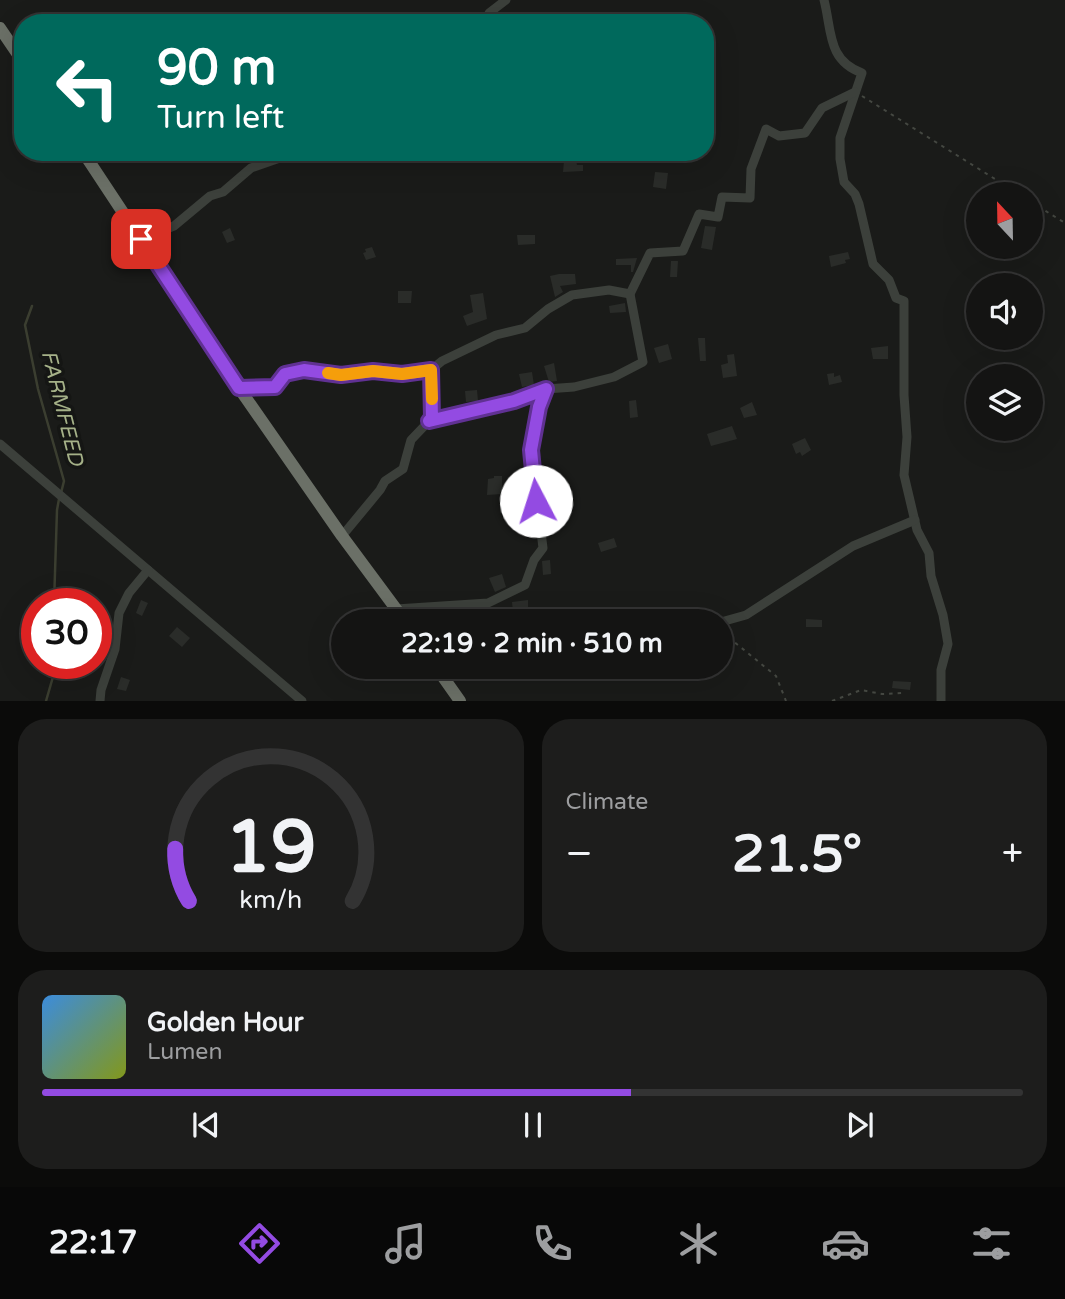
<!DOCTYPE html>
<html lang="en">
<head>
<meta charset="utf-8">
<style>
  :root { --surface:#141413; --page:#1d1d1c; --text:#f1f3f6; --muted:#9d9ea0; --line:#333; --accent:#934be2 }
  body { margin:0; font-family:"Varela Round",sans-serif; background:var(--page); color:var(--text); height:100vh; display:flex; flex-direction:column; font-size:26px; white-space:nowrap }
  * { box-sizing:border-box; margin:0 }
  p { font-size:23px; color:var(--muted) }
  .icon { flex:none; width:38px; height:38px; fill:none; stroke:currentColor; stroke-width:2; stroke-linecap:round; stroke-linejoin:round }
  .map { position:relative; height:701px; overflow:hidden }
  .drawer { display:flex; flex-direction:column; gap:18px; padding:18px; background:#0b0b0a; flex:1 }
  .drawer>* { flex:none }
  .guide { position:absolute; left:14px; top:14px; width:700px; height:147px; border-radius:28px; box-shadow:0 7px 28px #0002,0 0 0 2px var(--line); background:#00695c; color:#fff; overflow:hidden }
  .needle { width:46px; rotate:338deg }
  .fabs { position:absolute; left:966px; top:182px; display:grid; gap:14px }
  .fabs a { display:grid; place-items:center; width:77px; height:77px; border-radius:50%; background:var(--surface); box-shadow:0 7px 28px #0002,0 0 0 2px var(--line); font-size:35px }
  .speed { position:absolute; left:21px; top:588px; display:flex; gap:14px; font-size:35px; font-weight:700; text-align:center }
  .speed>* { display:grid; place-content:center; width:91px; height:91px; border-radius:50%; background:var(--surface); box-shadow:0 7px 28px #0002,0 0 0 2px var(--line); line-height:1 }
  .speed .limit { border:10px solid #d22; background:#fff; color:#111 }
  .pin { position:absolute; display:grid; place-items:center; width:60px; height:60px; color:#fff; margin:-30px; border-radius:14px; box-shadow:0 4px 10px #0006 }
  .me { position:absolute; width:77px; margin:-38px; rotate:355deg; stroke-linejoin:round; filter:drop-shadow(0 0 5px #0008) }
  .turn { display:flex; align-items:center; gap:24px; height:147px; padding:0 28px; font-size:32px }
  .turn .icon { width:91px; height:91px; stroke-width:2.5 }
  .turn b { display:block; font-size:49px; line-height:60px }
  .big { font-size:52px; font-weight:800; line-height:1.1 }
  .drawer .card { flex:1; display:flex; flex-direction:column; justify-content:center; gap:10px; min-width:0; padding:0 24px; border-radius:28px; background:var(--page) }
  .drawer .dial { align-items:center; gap:0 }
  .dial svg { height:182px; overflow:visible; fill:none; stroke:var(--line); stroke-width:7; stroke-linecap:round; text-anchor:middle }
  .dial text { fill:var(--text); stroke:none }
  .song { display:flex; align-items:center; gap:21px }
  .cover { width:84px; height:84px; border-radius:10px; background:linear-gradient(135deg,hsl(210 70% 55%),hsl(70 70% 35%)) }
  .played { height:7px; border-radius:4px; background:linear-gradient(90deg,var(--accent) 60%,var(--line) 60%) }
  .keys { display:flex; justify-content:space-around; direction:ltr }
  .heat { display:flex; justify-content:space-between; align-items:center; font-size:38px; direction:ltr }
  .drawer .tiles { flex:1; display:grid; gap:18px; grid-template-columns:1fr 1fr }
  .card:last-child { grid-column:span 2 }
  .trip { position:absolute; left:331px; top:609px; width:402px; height:70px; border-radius:35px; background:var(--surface); box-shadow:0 7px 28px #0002,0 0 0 2px var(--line); font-weight:800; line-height:70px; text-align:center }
  .tab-bar { display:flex; height:112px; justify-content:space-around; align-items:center; background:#080808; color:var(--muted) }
  .tab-bar .icon { width:49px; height:49px }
  .tab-bar .on { color:var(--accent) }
  .tab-bar b { font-size:32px; color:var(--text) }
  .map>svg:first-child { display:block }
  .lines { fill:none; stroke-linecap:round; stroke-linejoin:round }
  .stream { stroke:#3b3e30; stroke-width:2.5 }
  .building { fill:#2a2c29 }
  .path { stroke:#444741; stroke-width:2; stroke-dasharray:3.5 5; stroke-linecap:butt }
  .minor { stroke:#3c403b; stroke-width:9 }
  .highway { stroke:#6b7067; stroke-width:12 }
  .route-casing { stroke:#603193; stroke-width:18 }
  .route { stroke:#934be2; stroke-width:12 }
  .slow { stroke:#f59e0b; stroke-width:12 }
  .labels { text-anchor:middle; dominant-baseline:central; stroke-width:7; stroke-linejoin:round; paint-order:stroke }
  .water-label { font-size:21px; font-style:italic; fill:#a5b188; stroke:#151614 }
</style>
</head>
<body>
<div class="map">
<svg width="1065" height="701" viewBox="0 0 1065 701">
  <rect width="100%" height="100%" fill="#1a1b19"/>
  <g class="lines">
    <g class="stream">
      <polyline points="32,306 25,325 38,389 64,481 61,493"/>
      <polyline points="54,604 57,510 59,499"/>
      <polyline points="46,701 57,663"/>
    </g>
  </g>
  <g class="building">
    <polygon points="576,160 577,165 583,165 583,171 563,172 564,161"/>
    <polygon points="655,172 668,173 666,189 653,187"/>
    <polygon points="705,226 716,227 712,250 701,248"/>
    <polygon points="230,228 235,240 227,243 222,232"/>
    <polygon points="517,235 535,235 535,244 518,245"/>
    <polygon points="372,247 376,257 366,260 363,253 366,252 365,249"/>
    <polygon points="848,252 850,259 845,260 846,263 831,267 829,256"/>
    <polygon points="637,258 633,272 631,272 631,265 616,265 616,259"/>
    <polygon points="671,261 678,261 677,277 670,277"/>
    <polygon points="559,274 575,274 576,284 560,286 563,292 555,297 550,276"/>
    <polygon points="398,291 412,291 411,303 398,303"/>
    <polygon points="483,293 487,319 467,326 463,316 473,312 470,295"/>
    <polygon points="625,303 626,312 610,313 609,306"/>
    <polygon points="698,338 705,338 706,361 700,361"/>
    <polygon points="668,344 672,359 659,363 654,348"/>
    <polygon points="888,346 888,359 873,359 871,348"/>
    <polygon points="734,354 737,376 723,378 721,365 728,363 727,355"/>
    <polygon points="554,363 557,381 549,382 544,366"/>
    <polygon points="532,372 534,385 522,387 519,374"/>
    <polygon points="834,373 834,377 840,375 842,382 829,385 827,374"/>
    <polygon points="477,390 478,401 466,402 465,391"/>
    <polygon points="636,400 638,417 630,418 629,401"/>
    <polygon points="752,402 757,415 744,418 740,408"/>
    <polygon points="732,426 737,439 711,446 707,434"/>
    <polygon points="805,438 811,450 802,456 800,452 796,454 792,444"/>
    <polygon points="494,476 502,476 502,494 487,495 488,479 494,478"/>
    <polygon points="614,538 617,547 601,552 598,543"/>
    <polygon points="550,560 551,574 543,575 542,561"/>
    <polygon points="502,574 506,587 495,592 489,578"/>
    <polygon points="141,600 148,603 142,616 136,613"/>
    <polygon points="528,600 528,607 523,607 524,611 513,612 512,602"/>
    <polygon points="806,619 822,620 822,627 806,627"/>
    <polygon points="177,627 190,638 182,647 169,636"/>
    <polygon points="121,677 130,680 126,691 117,689"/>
    <polygon points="893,681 911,682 910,690 892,688"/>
  </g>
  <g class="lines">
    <g class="path">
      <polyline points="862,96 1019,194"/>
      <polyline points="1031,202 1065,223"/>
      <polyline points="722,632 776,676 786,701"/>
      <polyline points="832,701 861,690 882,694 903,693"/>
    </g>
    <g class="minor">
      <path d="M824,0C832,31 827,60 862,73L840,138V159L844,182L855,194L859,204L873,264L889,280L896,298L904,301V395L907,437L904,475L917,530L929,553L931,576L943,615L948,644L941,670V701"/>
      <polyline points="488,23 489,13 506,0"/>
      <polyline points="141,239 174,226 210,196 223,192 251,168 297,152"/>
      <polyline points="630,294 650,253 683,251 699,214 718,217 722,197 750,198 751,169 766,129 779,136 805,133 822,108 855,92"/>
      <polyline points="239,388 274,387 285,374 304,370 341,375 373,371 402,374 431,370 442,361 496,335 525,328 548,309 572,295 609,290 630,294 643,362 614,377 574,387 546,389 539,407 531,450 543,548 534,560 525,585 488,603 396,609"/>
      <polyline points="429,421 514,401 546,389"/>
      <polyline points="0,444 302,701"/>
      <polyline points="342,536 380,490 385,481 403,469 411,440 432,418 431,370"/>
      <polyline points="721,622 746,615 853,546 915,520"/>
      <polyline points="100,701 101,690 115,649 119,613 129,593 148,570"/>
    </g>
    <g class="highway">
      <polyline points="0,28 23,62"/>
      <polyline points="83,152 239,388 342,536 405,621"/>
      <polyline points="436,667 460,701"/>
    </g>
  </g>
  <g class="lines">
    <g class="route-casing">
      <polyline id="route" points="141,239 239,388 275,387 285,374 304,370 341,375 373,371 402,374 431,370 432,418 429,421 514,401 546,389 539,407 531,450 536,501"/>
    </g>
    <use href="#route" class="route"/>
    <polyline class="slow" points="328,373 341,375 373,371 402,374 431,370 432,399"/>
  </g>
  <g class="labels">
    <g class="water-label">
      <text transform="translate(62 408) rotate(76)">FARMFEED</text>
    </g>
  </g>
</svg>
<div class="fabs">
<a><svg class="needle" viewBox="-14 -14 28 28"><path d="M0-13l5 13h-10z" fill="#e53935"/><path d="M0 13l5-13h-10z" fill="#9d9ea0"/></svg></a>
<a><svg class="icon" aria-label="sound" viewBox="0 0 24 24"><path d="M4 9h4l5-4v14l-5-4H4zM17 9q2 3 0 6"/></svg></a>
<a><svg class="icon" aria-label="layers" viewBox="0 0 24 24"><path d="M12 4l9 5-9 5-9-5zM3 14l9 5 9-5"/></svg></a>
</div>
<div class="speed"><div class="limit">30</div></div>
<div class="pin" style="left:141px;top:239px;background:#d93025"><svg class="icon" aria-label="arrive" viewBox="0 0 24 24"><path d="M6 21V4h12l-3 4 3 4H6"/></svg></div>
<svg class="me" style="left:536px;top:501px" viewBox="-20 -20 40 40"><circle r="19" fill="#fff"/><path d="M0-13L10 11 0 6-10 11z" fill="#934be2"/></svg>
<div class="trip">22:19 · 2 min · 510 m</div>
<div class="guide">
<div class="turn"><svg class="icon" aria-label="left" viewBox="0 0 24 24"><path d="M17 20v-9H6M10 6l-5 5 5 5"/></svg><div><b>90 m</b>Turn left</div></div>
</div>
</div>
<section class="drawer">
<div class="tiles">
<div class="card dial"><svg viewBox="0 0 100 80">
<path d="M14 69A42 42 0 1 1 86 69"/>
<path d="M14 69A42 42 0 0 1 8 46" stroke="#934be2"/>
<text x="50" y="56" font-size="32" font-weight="700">19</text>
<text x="50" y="72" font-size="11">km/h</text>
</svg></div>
<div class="card"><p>Climate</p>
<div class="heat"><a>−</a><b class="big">21.5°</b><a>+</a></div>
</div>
<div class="card">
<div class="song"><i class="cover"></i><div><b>Golden Hour</b><p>Lumen</p></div></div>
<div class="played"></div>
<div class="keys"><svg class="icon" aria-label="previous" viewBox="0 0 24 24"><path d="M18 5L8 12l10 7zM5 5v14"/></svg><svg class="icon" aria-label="pause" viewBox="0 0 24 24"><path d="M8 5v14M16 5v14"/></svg><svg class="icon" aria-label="next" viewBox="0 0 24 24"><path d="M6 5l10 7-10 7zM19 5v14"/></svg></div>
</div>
</div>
</section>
<nav class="tab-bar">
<b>22:17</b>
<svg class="icon on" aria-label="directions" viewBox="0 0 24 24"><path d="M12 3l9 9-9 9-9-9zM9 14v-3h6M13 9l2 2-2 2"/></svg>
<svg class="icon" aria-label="music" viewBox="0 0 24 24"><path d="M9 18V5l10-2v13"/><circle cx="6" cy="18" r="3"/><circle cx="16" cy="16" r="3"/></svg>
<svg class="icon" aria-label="phone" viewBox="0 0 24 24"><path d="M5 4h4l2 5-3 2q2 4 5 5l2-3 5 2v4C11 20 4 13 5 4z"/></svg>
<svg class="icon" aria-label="climate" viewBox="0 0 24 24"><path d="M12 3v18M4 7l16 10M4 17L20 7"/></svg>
<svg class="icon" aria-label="car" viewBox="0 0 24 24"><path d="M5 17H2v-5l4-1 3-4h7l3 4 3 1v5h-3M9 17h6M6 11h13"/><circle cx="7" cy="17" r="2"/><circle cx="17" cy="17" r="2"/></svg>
<svg class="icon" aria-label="filters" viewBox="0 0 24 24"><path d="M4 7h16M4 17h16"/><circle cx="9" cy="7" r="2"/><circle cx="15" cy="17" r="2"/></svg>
</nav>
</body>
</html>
